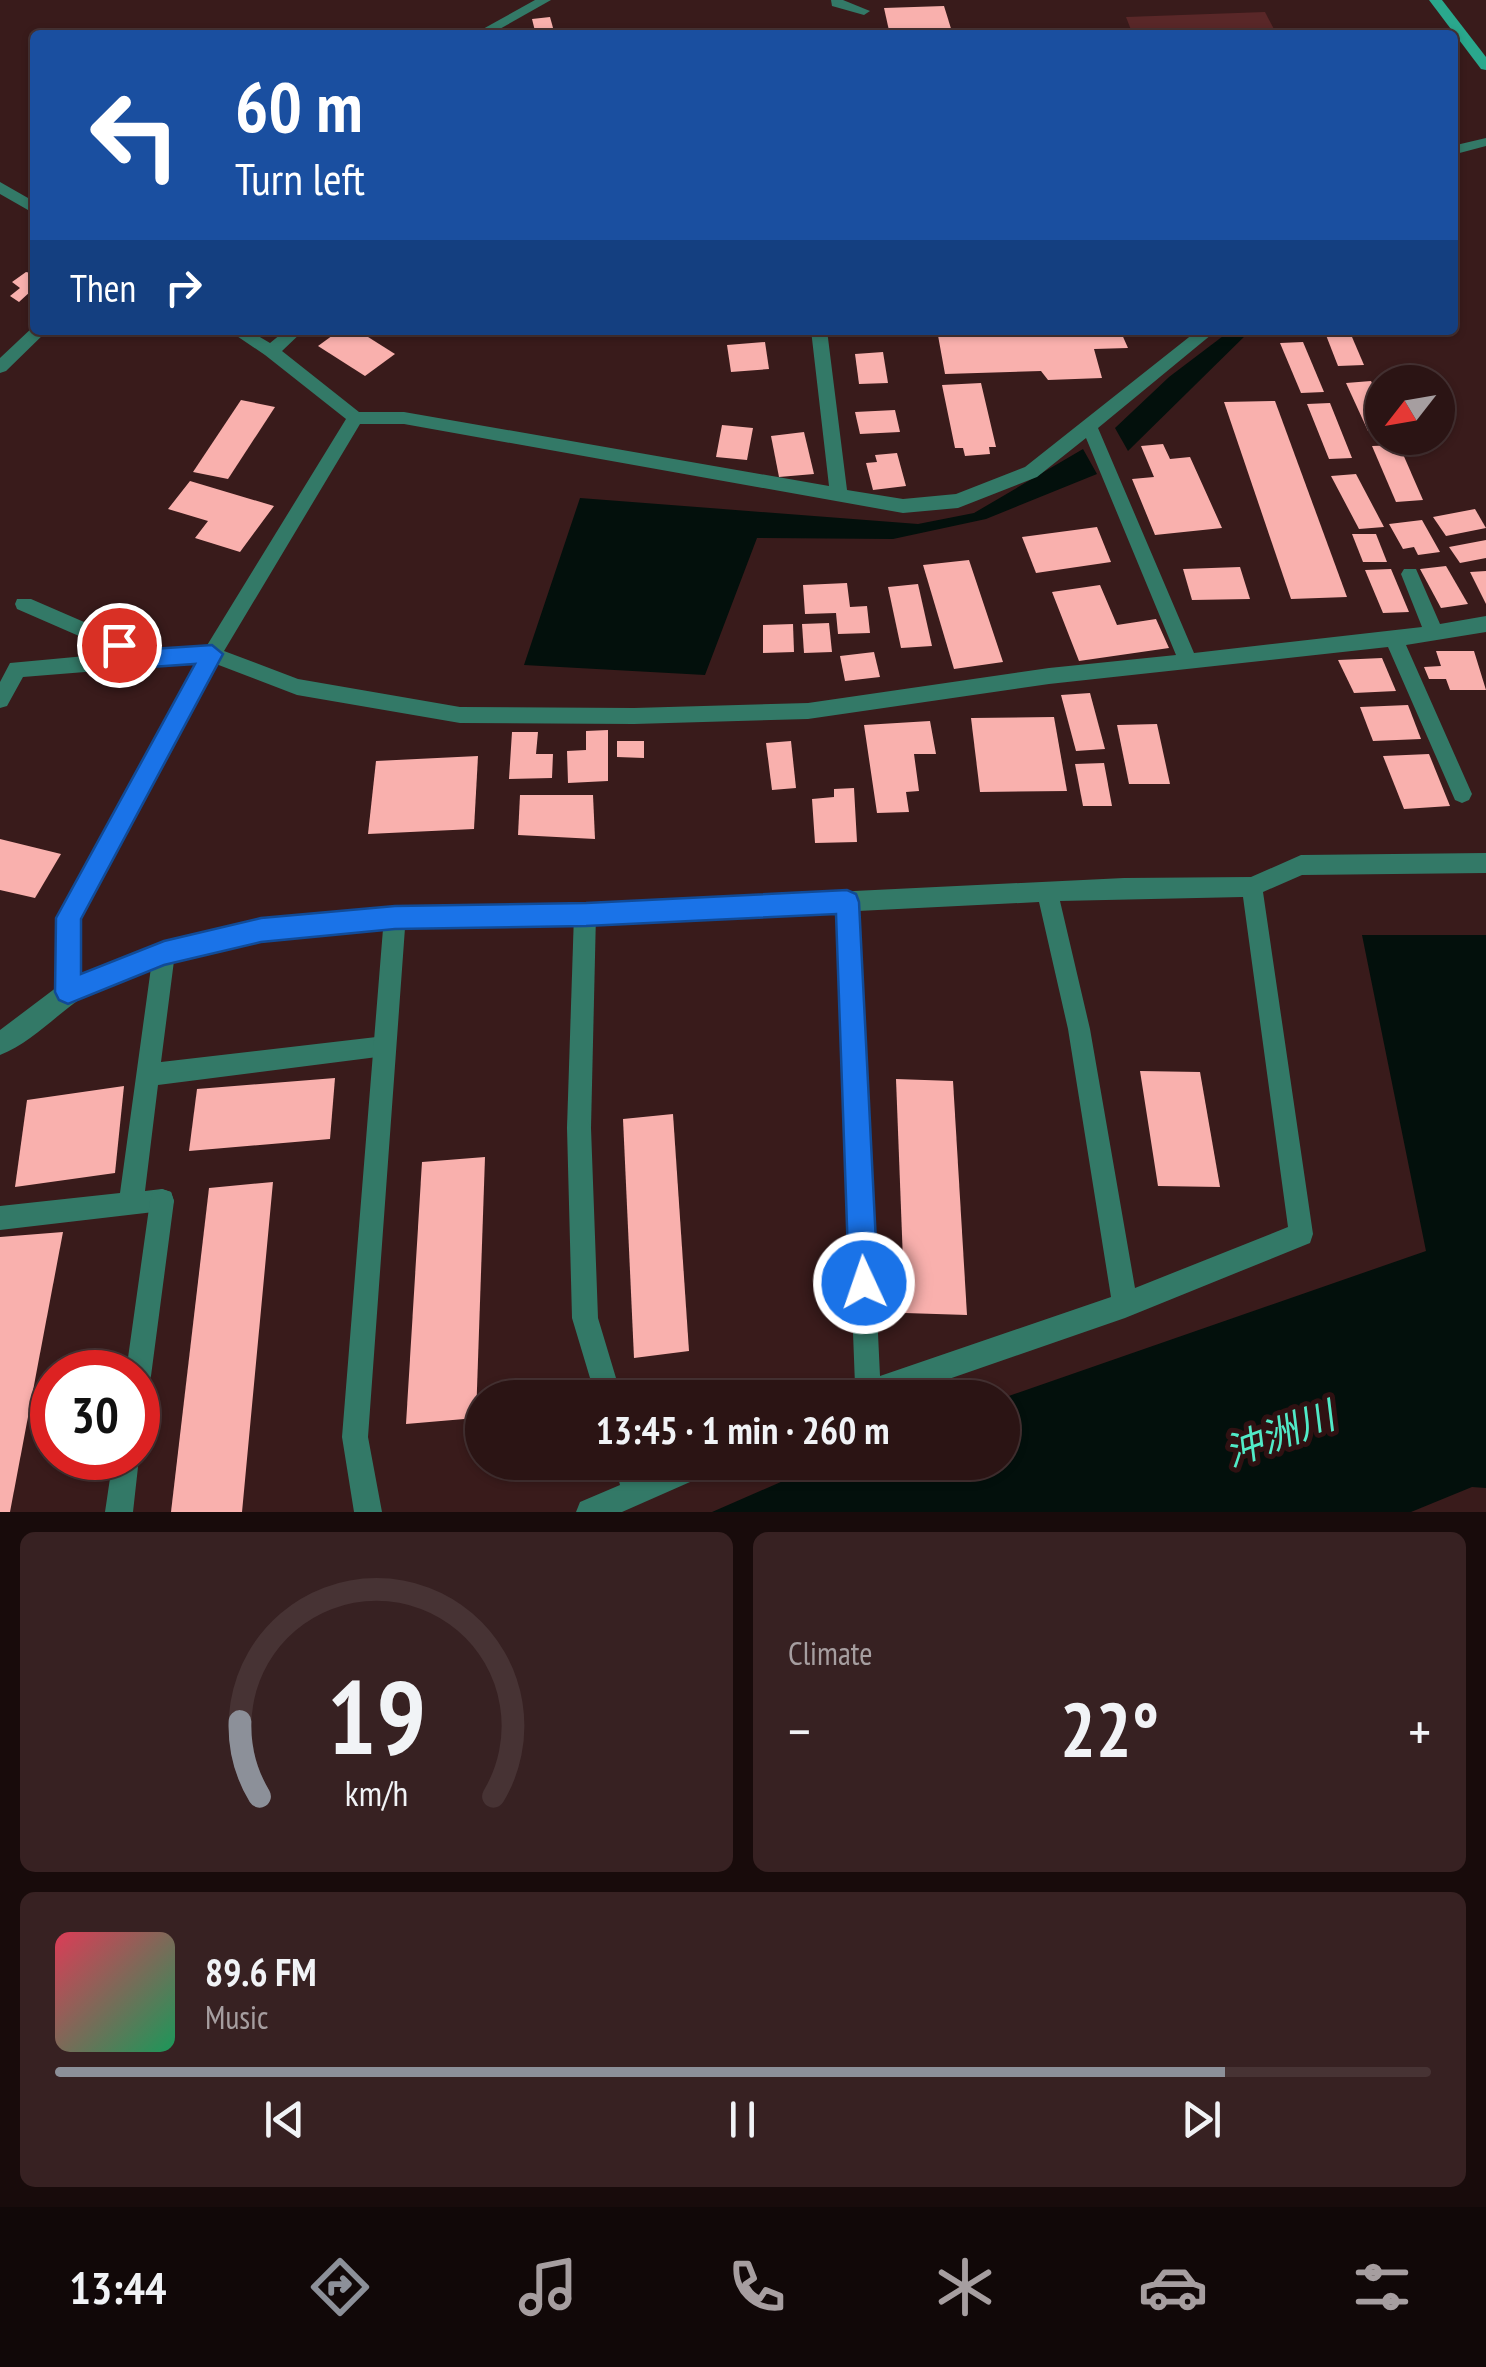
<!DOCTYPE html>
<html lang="en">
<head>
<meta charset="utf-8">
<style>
  :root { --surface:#2b1414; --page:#372122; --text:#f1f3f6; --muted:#a69ea0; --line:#473334; --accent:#8c9099 }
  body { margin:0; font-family:"PT Sans Narrow","Noto Sans JP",sans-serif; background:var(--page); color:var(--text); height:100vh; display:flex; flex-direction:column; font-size:38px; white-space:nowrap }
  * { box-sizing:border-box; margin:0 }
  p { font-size:32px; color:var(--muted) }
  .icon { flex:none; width:55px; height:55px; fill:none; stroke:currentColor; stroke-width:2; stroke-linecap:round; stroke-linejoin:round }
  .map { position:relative; height:1512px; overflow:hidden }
  .details { display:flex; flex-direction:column; gap:20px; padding:20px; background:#180b0b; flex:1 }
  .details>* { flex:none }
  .top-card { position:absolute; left:30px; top:30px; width:1428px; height:305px; border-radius:10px; box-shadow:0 2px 8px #0004,0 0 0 2px var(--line); background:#1a4fa0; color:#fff; overflow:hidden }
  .needle { width:65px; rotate:239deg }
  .fabs { position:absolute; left:1365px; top:365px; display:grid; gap:20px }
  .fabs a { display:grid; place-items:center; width:90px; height:90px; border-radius:50%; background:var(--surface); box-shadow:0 2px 8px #0004,0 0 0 2px var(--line); font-size:50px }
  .speed { position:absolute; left:30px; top:1350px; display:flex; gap:20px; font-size:50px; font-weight:700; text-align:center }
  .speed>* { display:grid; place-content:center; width:130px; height:130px; border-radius:50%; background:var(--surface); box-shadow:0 2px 8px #0004,0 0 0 2px var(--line); line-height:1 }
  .speed .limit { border:15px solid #d22; background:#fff; color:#111 }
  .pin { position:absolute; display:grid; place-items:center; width:85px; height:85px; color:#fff; margin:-42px; border:5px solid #fff; border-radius:50%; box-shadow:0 2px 10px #0007 }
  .me { position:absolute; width:110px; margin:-55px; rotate:357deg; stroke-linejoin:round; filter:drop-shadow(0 0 8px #0008) }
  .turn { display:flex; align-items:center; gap:35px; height:210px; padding:0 40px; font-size:45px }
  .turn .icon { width:130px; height:130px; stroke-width:2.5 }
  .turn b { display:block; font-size:70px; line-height:85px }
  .then { display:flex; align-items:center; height:95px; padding:0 40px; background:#0003; gap:20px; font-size:38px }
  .big { font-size:75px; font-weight:700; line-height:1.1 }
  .details .card { flex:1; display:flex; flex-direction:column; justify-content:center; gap:15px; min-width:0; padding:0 35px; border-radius:15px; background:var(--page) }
  .details .dial { align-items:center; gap:0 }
  .dial svg { height:260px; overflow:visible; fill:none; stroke:var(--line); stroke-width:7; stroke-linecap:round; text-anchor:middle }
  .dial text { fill:var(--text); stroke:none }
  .song { display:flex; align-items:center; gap:30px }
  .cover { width:120px; height:120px; border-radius:15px; background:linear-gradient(135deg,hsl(350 70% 55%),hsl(150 70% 35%)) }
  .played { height:10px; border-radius:5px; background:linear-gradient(90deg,var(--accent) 85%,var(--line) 85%) }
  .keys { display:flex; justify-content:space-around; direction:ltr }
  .heat { display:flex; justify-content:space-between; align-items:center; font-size:55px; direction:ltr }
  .details .tiles { flex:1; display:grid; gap:20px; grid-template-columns:1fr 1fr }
  .card:last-child { grid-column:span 2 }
  .trip { position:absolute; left:465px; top:1380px; width:555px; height:100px; border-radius:50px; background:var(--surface); box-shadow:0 2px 8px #0004,0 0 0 2px var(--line); font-weight:700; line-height:100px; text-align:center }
  .tab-bar { display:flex; height:160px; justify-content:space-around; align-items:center; background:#110808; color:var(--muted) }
  .tab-bar .icon { width:70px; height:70px }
  .tab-bar .active { color:var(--accent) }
  .tab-bar b { font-size:45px; color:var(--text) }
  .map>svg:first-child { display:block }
  .green { fill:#592728 }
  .water { fill:#03100c }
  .building { fill:#f9b0ad }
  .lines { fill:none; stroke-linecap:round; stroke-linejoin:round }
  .lane { fill:#337967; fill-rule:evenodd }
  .street { fill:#337967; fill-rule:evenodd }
  .secondary { fill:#2aa88d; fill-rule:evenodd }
  .route { fill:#1a73e8; stroke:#114b97; stroke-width:2.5 }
  .labels { text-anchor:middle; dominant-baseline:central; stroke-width:10; stroke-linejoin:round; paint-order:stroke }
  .near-water-label { font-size:38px; font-style:italic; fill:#51eac7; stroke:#2f1112 }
</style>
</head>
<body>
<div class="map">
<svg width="1486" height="1512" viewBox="0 0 1486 1512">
  <rect width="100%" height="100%" fill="#391b1b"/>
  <polygon class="green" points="1265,12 1277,35 1133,35 1126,17"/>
  <g class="water">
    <polygon points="1231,330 1251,330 1128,451 1115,428 1169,377"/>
    <polygon points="1083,449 1097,474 986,519 893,539 757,538 705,675 524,665 580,498 918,524 974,513"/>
    <polygon points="1362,935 1486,935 1486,1488 1472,1487 1411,1512 712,1512 824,1463 1002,1462 1003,1398 1426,1251"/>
  </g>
  <g class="building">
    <polygon points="944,6 953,35 890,35 884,8"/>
    <polygon points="550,17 555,35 536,35 532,19"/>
    <polygon points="26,272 35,274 35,293 31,291 19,302 10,296 20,288 12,282"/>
    <polygon points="340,330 357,330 395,354 365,376 318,346"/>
    <polygon points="843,330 882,330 883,336 846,337"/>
    <polygon points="937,330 1120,330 1128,348 1094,349 1102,378 1048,380 1041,371 945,374"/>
    <polygon points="1324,330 1349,330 1364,365 1338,366"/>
    <polygon points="765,342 769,369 731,372 727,345"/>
    <polygon points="1303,342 1324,392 1301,393 1280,343"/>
    <polygon points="883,352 888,383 859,384 855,354"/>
    <polygon points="1371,381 1382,405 1382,430 1368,431 1346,383"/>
    <polygon points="981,383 996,447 989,447 990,454 965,456 963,448 955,448 942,385"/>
    <polygon points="241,400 275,407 228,479 193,472"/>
    <polygon points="1275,401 1347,597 1291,599 1224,402"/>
    <polygon points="1330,403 1352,458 1329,459 1307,404"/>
    <polygon points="895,410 900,432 860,434 855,412"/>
    <polygon points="722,425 753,428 747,460 716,457"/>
    <polygon points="804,432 814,474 779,477 771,436"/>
    <polygon points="1163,444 1170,459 1190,457 1222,528 1155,535 1132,479 1154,477 1141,446"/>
    <polygon points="1399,445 1423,500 1396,502 1372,446"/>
    <polygon points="897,453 906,486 873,490 866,463 877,462 875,455"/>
    <polygon points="1356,474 1384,527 1359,529 1331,476"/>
    <polygon points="190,481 274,506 240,552 195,538 208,521 168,509"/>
    <polygon points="1475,509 1486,528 1446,536 1433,517"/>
    <polygon points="1422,520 1440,552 1418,555 1414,547 1403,549 1389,524"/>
    <polygon points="1097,527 1111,562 1036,573 1022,537"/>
    <polygon points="1352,534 1376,534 1387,562 1363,562"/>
    <polygon points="1486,540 1486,558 1460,563 1449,547"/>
    <polygon points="969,560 1003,662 954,669 923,565"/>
    <polygon points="1446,566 1468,604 1441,608 1420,569"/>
    <polygon points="1240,567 1250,599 1192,600 1183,569"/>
    <polygon points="1391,569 1409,612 1383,613 1365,570"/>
    <polygon points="1486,571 1486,604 1470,572"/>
    <polygon points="847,583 850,607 867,606 870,633 838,634 836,613 805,614 803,585"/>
    <polygon points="918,584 932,646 901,648 888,587"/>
    <polygon points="1100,585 1117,625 1156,619 1169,648 1079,661 1052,592"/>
    <polygon points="829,623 832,652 804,653 802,624"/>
    <polygon points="793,624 794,652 763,653 763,625"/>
    <polygon points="1436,651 1474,651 1486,690 1450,690 1446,679 1429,679 1424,667 1441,666"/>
    <polygon points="874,652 880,677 845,681 840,656"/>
    <polygon points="1382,658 1396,691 1354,693 1338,660"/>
    <polygon points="1090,693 1105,749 1076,751 1061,695"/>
    <polygon points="1408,705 1421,739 1373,741 1360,707"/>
    <polygon points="1054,717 1067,791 980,792 971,718"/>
    <polygon points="930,721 936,754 914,754 919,791 906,792 909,812 877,813 864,725"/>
    <polygon points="1157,724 1170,784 1129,784 1117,725"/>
    <polygon points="608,730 608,781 568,783 567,751 586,750 586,731"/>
    <polygon points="512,732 538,732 536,754 553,754 552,778 509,779"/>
    <polygon points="617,741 644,741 644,758 617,757"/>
    <polygon points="791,741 796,788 772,790 766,743"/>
    <polygon points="1429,754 1450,806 1404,809 1383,756"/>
    <polygon points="478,756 474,829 368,834 376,761"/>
    <polygon points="1104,763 1112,806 1083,806 1075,764"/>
    <polygon points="854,788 857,842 815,843 812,799 834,797 834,789"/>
    <polygon points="520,795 593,795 595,839 518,835"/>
    <polygon points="0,839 61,854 35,898 0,890"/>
    <polygon points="1140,1071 1200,1072 1220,1187 1158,1186"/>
    <polygon points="335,1078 330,1139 189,1151 197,1089"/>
    <polygon points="896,1079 953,1081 967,1315 905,1313"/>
    <polygon points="124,1086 115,1173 15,1187 27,1100"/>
    <polygon points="673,1114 689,1351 634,1358 623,1119"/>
    <polygon points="485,1157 476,1418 406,1424 422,1162"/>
    <polygon points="273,1182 242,1512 171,1512 209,1188"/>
    <polygon points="63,1232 10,1512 0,1512 0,1237"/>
  </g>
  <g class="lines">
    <g class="lane">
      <polygon points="585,904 593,907 596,914 591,1128 587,1136 579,1140 571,1136 567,1128 574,914 577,907"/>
      <polygon points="164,943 172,946 175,953 161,1062 385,1036 393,1039 396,1047 393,1055 158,1085 145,1191 162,1189 171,1192 174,1201 171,1210 0,1230 0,1206 120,1193 153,953 156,946"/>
    </g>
    <g class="street">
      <polygon points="535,0 551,0 489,35 472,35"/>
      <polygon points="831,0 843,0 870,11 864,15 832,6"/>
      <polygon points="1486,138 1486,146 1452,155 1452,146"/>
      <polygon points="0,182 35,202 35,214 0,194"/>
      <polygon points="34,326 35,330 48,330 6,371 0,373 0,358"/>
      <path d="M228,330H248L270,343L286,330H304L282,351L359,412H404L829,486L811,330H827L847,490L903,499L956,494L1025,467L1198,330H1217L1098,428L1194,653L1422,627L1401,574L1404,569H1416L1440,624L1486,616V632L1406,645L1472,794L1469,800L1462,803L1455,800L1388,647L1049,684L808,719L634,724L460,723L297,695L216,664L80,919L79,975L216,928L261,920L395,908L585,904L1124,878L1251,877L1301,855L1486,853V873L1302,875L1263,892L1313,1234L1310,1243L1125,1318L894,1398H842L846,1389L855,1385L837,912L585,924L405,928L368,1437L382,1512H354L342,1437L383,929C287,938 193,946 103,986C65,1003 38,1040 0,1055V1030L57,987L58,918L197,663L23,677L7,706L0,708V682L10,663L118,653L17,609L15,604L17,599H31L151,651L206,647L346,419L265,355ZM360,424H404L903,513L958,508L1037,477L1086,438L1176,655L1049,668L808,703L634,708L460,707L298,679L224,651ZM1243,897L1288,1227L1135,1288L1090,1029L1060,901ZM1039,902L1068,1029L1111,1297L880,1376L858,911Z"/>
      <polygon points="579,1116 587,1120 591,1128 598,1318 622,1398 596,1398 572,1318 567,1128 571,1120"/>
      <polygon points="162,1189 171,1192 174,1201 151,1376 147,1385 138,1389 138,1372 126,1372 150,1201 153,1192"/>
      <polygon points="138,1454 139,1458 133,1512 105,1512 113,1458 138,1458"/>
      <polygon points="614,1462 641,1462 644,1475 673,1462 719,1462 715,1471 622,1512 576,1512 580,1502 620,1485"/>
    </g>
    <polygon class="secondary" points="1429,0 1442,0 1486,57 1486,70 1481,69"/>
  </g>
  <polygon class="route" points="119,636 152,649 212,645 223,654 81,919 81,974 164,941 261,918 395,906 586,903 847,890 856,894 859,902 878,1283 874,1293 864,1297 853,1293 849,1283 836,914 586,926 395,929 261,942 164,965 68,1004 59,1000 55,992 56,918 195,664 151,667 111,651 108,645 111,639"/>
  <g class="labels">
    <g class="near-water-label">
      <text transform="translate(1279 1433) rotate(-21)">沖洲川</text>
    </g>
  </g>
</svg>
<div class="fabs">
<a><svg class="needle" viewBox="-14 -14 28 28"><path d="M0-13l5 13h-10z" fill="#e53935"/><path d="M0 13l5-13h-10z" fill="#a69ea0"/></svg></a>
</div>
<div class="speed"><div class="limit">30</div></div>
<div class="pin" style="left:119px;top:645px;background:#d93025"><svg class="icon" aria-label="arrive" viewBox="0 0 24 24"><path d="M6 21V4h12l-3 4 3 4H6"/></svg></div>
<svg class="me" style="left:864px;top:1283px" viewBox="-20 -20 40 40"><circle r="17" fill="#1a73e8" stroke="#fff" stroke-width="3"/><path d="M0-11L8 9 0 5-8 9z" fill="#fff"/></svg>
<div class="trip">13:45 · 1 min · 260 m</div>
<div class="top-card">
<div class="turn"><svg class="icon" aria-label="left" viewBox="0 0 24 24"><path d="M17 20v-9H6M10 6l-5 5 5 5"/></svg><div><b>60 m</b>Turn left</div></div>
<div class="then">Then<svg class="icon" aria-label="right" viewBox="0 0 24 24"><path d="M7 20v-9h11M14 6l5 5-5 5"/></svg></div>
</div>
</div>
<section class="details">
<div class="tiles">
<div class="card dial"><svg viewBox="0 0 100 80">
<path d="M14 69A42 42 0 1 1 86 69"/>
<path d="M14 69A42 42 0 0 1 8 46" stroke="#8c9099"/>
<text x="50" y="56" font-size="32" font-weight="700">19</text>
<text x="50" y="72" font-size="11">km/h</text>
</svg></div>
<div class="card"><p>Climate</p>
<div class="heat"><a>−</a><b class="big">22°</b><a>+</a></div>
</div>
<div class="card">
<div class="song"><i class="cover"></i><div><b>89.6 FM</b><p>Music</p></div></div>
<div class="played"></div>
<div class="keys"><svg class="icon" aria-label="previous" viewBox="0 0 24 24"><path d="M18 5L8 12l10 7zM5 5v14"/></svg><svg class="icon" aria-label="pause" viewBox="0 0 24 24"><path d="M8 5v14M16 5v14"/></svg><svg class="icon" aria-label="next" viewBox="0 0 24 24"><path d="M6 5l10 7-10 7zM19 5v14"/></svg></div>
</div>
</div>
</section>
<nav class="tab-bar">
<b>13:44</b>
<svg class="icon active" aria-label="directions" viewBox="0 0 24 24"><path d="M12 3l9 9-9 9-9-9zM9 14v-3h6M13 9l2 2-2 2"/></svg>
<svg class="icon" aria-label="music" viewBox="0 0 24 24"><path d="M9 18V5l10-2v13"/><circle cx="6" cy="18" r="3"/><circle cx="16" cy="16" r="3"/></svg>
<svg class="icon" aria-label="phone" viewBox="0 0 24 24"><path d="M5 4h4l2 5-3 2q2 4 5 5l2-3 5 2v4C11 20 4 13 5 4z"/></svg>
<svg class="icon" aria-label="climate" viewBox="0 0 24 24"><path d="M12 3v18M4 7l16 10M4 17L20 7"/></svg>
<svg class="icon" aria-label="car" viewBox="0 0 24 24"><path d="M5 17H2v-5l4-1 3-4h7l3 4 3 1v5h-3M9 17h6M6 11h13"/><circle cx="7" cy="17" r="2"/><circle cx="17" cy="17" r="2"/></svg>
<svg class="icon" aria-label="filters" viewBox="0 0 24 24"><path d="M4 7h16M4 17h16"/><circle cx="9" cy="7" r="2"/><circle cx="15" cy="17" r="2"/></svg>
</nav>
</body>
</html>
